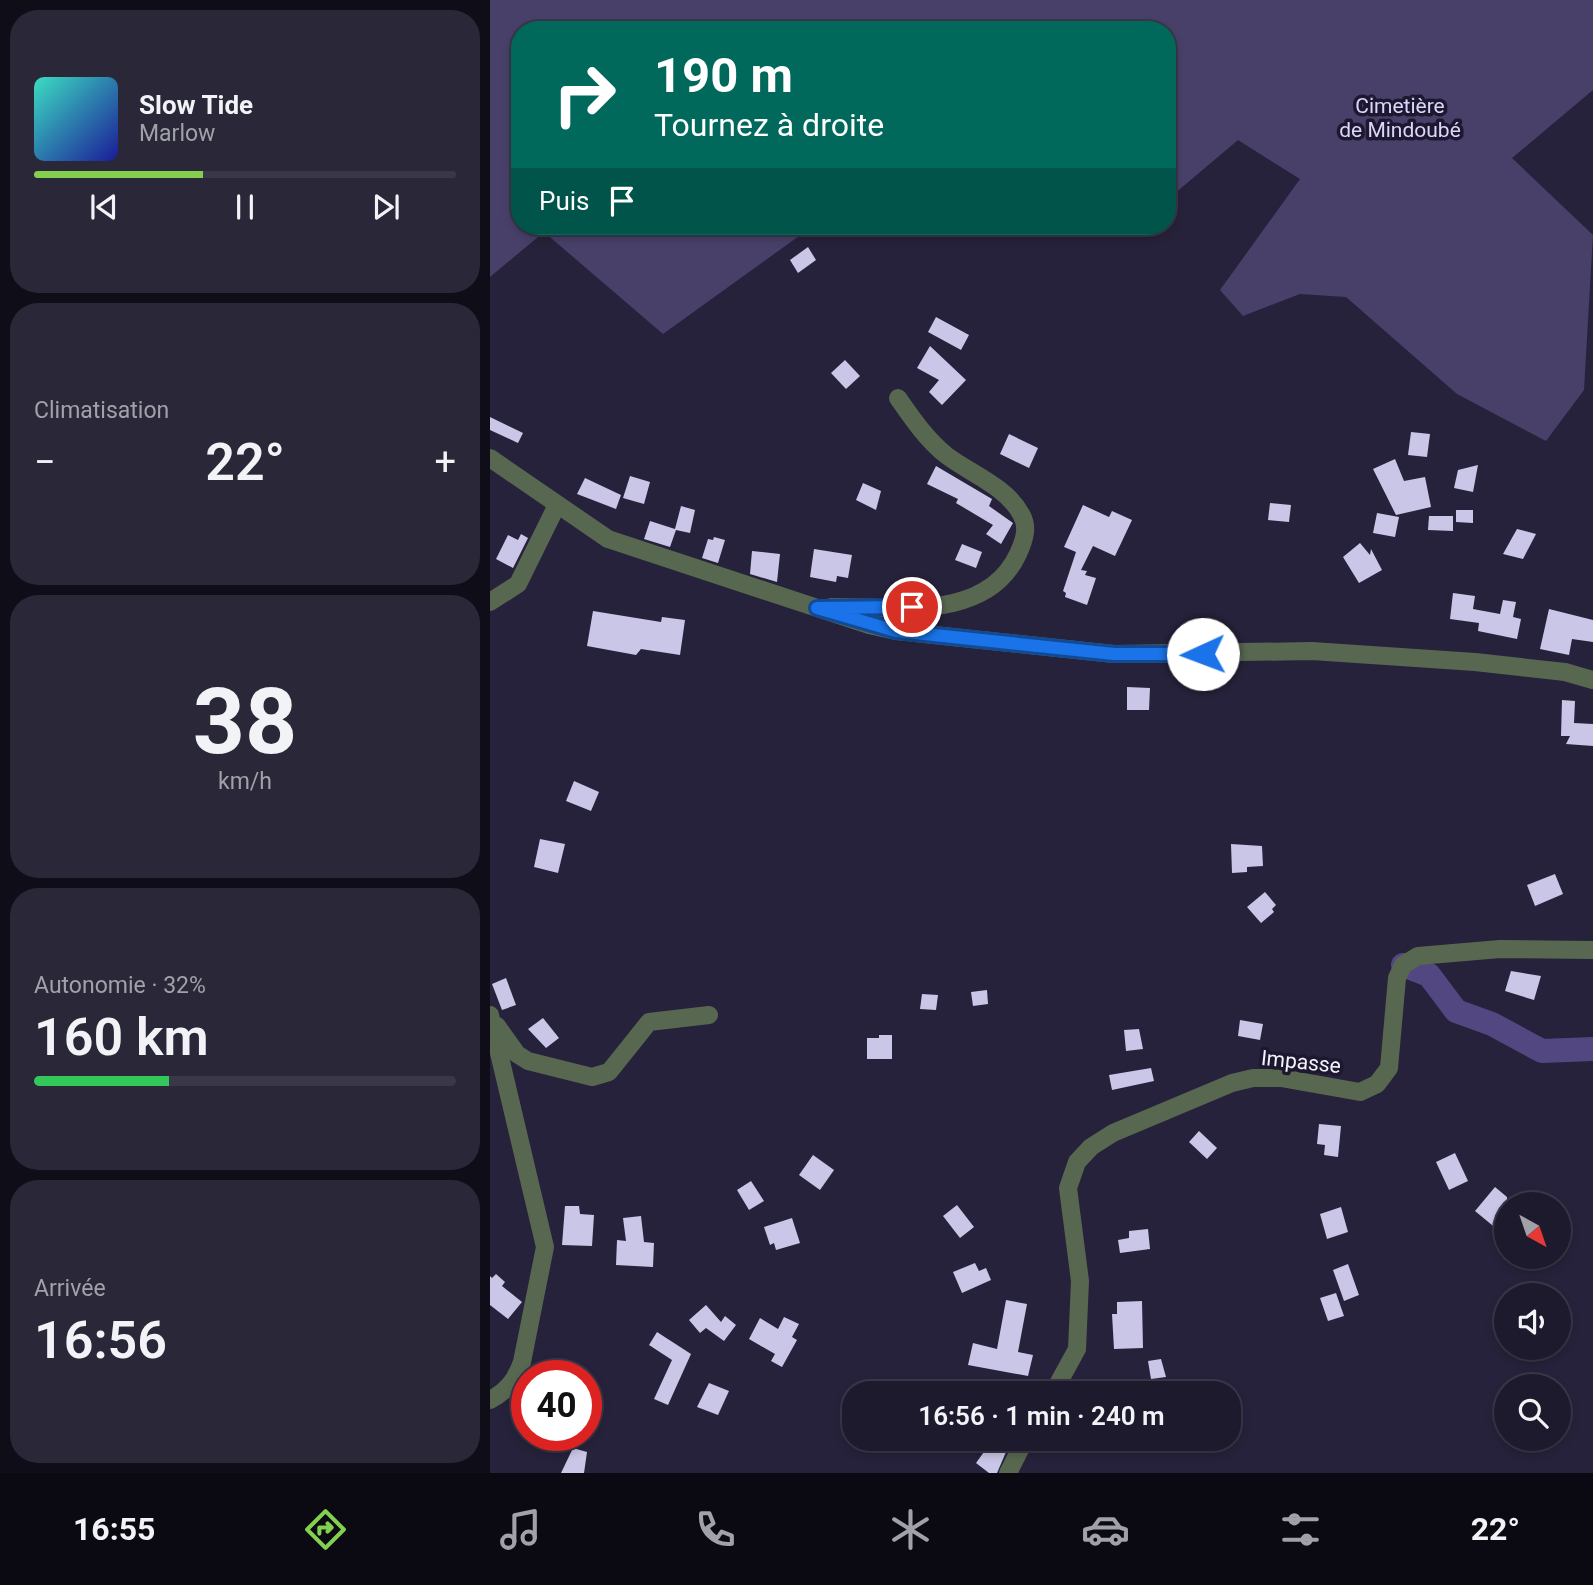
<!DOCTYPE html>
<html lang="fr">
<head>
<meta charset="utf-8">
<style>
  :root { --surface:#1c1a2c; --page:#292738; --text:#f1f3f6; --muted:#a0a1a9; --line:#3a3848; --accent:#83d04f }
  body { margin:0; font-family:Roboto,sans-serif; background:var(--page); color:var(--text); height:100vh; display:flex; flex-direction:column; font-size:26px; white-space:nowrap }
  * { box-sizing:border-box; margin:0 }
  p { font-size:23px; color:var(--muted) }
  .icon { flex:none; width:38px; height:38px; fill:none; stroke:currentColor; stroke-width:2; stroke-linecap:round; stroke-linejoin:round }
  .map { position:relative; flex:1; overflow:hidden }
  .side { display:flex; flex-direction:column; gap:10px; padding:10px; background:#0f0e18; width:490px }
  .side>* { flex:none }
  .hud { position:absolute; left:21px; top:21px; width:665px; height:214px; border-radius:28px; box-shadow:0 4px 10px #0003,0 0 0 2px var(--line); background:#00695c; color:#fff; overflow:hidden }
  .needle { width:46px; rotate:140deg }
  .buttons { position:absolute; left:1004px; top:1192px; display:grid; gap:14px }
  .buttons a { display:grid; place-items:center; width:77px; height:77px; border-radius:50%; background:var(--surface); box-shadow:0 4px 10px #0003,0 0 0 2px var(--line); font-size:35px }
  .speed { position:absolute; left:21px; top:1360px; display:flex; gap:14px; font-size:35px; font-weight:700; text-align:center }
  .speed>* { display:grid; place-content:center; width:91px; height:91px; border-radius:50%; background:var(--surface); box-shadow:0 4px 10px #0003,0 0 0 2px var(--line); line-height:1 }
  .speed .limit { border:10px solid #d22; background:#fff; color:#111 }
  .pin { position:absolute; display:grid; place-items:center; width:60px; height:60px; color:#fff; margin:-30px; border:4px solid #fff; border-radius:50%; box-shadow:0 2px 7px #0007 }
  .me { position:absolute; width:77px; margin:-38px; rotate:268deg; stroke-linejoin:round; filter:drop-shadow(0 0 5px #0008) }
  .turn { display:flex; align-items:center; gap:24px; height:147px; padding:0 28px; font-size:32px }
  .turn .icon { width:91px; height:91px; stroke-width:2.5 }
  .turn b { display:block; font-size:49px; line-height:60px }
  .then { display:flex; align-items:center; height:66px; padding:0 28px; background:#0003; gap:14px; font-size:26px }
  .big { font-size:52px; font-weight:600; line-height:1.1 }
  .side .widget { flex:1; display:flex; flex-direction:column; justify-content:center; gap:10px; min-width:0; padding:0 24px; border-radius:28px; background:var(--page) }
  .side .dial { align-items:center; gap:0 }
  .dial b { font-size:91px; line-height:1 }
  .song { display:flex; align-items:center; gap:21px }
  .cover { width:84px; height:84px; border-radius:10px; background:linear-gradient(135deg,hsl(170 70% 55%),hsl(240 70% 35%)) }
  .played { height:7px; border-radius:4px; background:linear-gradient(90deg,var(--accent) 40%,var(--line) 40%) }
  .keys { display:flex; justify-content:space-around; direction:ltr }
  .heat { display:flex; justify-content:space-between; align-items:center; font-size:38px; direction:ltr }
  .charge { height:10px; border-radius:5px; background:linear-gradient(90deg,#34c759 32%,var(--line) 0) }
  .trip { position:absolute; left:352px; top:1381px; width:399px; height:70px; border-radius:28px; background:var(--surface); box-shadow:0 4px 10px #0003,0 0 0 2px var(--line); font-weight:600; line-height:70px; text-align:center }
  .tab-bar { display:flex; height:112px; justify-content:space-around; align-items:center; background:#0b0a12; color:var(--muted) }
  .tab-bar .icon { width:49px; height:49px }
  .tab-bar .current { color:var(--accent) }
  .tab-bar b { font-size:32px; color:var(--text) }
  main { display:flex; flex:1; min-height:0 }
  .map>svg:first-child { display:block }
  .green { fill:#484069 }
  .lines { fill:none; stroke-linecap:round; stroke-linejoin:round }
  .river { stroke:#534782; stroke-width:24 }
  .building { fill:#cac6e7 }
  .minor { stroke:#586850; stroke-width:18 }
  .route-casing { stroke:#114b97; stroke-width:18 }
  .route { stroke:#1a73e8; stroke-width:12 }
  .labels { text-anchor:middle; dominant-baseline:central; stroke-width:7; stroke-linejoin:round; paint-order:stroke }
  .park-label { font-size:21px; fill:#dbd7fb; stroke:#1d1830 }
  .street-label { font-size:21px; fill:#f4f3fd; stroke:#1d1830 }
</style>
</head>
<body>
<main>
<section class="side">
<div class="widget">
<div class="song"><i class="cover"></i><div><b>Slow Tide</b><p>Marlow</p></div></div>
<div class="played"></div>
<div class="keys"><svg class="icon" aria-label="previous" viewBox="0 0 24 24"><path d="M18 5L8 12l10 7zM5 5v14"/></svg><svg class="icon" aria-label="pause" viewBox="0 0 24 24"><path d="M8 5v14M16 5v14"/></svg><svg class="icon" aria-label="next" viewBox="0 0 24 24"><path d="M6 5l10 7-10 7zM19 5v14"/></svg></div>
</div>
<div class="widget"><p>Climatisation</p>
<div class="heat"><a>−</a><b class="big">22°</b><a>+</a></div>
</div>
<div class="widget dial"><b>38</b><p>km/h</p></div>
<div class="widget"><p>Autonomie · 32%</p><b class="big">160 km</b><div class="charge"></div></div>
<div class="widget"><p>Arrivée</p><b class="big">16:56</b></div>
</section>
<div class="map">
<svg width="1103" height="1473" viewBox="0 0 1103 1473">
  <rect width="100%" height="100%" fill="#26223b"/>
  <polygon class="green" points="0,0 1103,0 1103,90 1022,158 1103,235 1094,390 1056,441 967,394 856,297 810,294 753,316 730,290 810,179 748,140 677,200 677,30 30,30 30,226 323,226 173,334 54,232 0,277"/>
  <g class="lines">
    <polyline class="river" points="913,965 939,975 966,1011 1002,1024 1052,1051 1103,1049"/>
  </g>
  <g class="building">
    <polygon points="318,247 326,260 308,273 300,260"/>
    <polygon points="446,317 479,335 471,350 438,332"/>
    <polygon points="440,346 476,380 452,405 439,392 449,380 427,368"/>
    <polygon points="355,360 370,376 356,389 341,373"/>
    <polygon points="0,417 33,433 28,443 0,430"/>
    <polygon points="921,432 940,434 937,457 918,455"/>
    <polygon points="519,434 548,448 539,468 510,454"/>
    <polygon points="905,459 914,481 935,477 941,507 906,515 883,469"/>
    <polygon points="988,465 983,492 964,488 968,470"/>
    <polygon points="446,466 502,499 499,506 523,523 511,544 496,534 503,525 466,503 468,499 437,484"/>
    <polygon points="140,476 160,482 154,504 133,498"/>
    <polygon points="95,478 131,495 126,509 87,494"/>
    <polygon points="373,483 391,491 386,510 366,500"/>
    <polygon points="780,503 801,505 799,522 778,520"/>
    <polygon points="593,505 619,517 622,511 642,520 625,556 603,546 591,570 597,571 595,575 606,578 597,605 575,597 576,593 573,591 586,552 574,547"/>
    <polygon points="191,506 205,510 200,533 186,530 180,547 154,539 160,521 185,529"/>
    <polygon points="966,510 983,510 983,523 966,522"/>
    <polygon points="887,513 909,517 905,537 883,533"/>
    <polygon points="939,516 963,516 963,531 938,530"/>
    <polygon points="1027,529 1046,534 1033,559 1013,554"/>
    <polygon points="31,534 38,538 23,568 6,559 18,535 28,540"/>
    <polygon points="224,537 235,540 228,563 212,558 218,539 223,540"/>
    <polygon points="870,543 880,555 881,549 892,570 869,583 853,557"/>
    <polygon points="472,544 492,552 486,568 465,560"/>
    <polygon points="324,549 362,555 358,578 347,576 346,582 320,577"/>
    <polygon points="262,551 290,554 287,582 260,574"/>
    <polygon points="963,593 985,596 983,609 1010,614 1013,600 1026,602 1023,617 1031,619 1027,639 988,631 989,623 960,619"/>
    <polygon points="1059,609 1103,620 1103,642 1082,639 1079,655 1050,649"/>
    <polygon points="103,611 171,622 172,617 195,620 190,655 151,649 146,655 97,646"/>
    <polygon points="637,687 660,688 659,710 637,710"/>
    <polygon points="1072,700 1085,701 1084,723 1103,724 1103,746 1076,744 1080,736 1071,736"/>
    <polygon points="84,781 109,792 101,811 76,801"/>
    <polygon points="50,839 75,844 68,873 44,867"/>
    <polygon points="741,844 772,846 773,866 757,867 757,872 742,873"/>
    <polygon points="1065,874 1073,894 1045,906 1037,885"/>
    <polygon points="775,892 786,905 782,909 784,912 771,923 757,907"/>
    <polygon points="1021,971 1051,976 1044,1000 1015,991"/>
    <polygon points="16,978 26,1005 12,1010 2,984"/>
    <polygon points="497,990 498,1004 483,1006 481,992"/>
    <polygon points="432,994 448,995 446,1010 430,1009"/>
    <polygon points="53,1018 69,1038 56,1048 38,1029"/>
    <polygon points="750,1020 773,1024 770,1040 748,1036"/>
    <polygon points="649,1029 653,1049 636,1051 634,1030"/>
    <polygon points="389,1035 402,1035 402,1059 377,1059 377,1038 389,1038"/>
    <polygon points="661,1068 664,1081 622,1090 619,1075"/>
    <polygon points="829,1124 851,1126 848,1157 834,1155 835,1145 827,1144"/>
    <polygon points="709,1131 727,1148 717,1159 699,1142"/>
    <polygon points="965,1153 978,1181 959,1190 946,1162"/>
    <polygon points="323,1155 344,1170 330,1190 309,1175"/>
    <polygon points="261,1181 274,1201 259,1210 247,1190"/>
    <polygon points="1005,1187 1017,1197 1017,1220 1008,1230 985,1211"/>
    <polygon points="467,1205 484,1227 470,1238 453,1216"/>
    <polygon points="75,1206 89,1206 90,1214 104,1215 102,1246 72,1245"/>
    <polygon points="851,1207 858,1232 837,1239 830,1214"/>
    <polygon points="151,1216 154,1242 164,1243 163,1267 126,1265 127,1240 136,1241 133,1218"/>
    <polygon points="302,1218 310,1243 286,1250 284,1243 280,1245 274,1227"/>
    <polygon points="658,1229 660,1249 630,1253 628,1240 639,1238 639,1231"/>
    <polygon points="485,1263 489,1271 496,1268 501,1280 472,1293 463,1272"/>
    <polygon points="858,1264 869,1295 854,1301 843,1270"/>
    <polygon points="6,1274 15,1282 12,1286 32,1302 18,1319 0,1305 0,1276 2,1278"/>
    <polygon points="846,1293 854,1316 838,1321 830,1298"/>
    <polygon points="516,1300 537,1304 528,1352 543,1355 538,1376 478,1365 483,1343 507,1349"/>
    <polygon points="652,1301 653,1348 624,1349 622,1314 627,1314 627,1302"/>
    <polygon points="216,1305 231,1322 235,1316 246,1325 234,1341 216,1328 210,1333 199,1320"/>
    <polygon points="294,1317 309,1324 302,1337 307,1340 292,1367 281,1361 285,1354 259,1339 270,1318 288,1329"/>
    <polygon points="167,1332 201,1354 178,1405 164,1399 182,1360 159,1345"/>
    <polygon points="671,1359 676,1377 661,1379 658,1361"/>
    <polygon points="219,1383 239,1391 228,1415 207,1407"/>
    <polygon points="96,1385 110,1393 96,1417"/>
    <polygon points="504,1438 522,1438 507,1473 499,1473 486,1463"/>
    <polygon points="83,1448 97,1452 94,1473 71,1473"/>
  </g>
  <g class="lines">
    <g class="minor">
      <polyline points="0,458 118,539 379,625 406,631 624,654 822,651 985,662 1075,672 1103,680"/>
      <polyline points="0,602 28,584 67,505"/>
      <path d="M341,607C403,606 496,623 528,554C534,541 539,527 531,514C516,486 479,473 456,455C436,439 422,418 408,398"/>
      <path d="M0,1015L55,1247L32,1362C25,1381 17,1391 0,1400"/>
      <polyline points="7,1026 27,1054 38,1061 102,1077 119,1072 159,1022 219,1015"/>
      <polyline points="563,1393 587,1349 590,1281 578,1188 587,1162 601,1147 623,1133 742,1083 763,1078 791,1078 870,1092 887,1084 899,1068 907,978 913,965 928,956 1010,949 1103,950"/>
      <polyline points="518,1473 536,1438"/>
    </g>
  </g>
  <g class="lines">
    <g class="route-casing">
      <polyline id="route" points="422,607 327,608 406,631 624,654 713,654"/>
    </g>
    <use href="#route" class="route"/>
  </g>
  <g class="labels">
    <g class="park-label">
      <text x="910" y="106">Cimetière<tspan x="910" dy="24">de Mindoubé</tspan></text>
    </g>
    <g class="street-label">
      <text transform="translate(811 1062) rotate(6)">Impasse</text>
    </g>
  </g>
</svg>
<div class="buttons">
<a><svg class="needle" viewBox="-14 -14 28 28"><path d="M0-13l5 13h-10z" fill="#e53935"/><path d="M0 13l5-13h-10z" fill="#a0a1a9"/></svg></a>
<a><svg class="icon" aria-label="sound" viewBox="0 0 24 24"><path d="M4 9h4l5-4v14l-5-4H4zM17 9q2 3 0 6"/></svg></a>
<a><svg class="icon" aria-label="search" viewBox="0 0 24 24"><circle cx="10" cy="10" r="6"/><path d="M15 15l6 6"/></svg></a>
</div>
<div class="speed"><div class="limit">40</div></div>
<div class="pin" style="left:422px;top:607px;background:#d93025"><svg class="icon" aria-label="arrive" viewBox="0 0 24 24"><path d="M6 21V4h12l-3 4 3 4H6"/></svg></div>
<svg class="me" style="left:713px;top:654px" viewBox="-20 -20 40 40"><circle r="19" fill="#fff"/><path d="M0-13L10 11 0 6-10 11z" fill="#1a73e8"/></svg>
<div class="trip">16:56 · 1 min · 240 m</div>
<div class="hud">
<div class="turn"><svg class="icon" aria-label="right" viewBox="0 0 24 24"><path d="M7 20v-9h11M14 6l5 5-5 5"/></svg><div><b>190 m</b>Tournez à droite</div></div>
<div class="then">Puis<svg class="icon" aria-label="arrive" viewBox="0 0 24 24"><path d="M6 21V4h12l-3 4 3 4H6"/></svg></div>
</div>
</div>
</main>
<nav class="tab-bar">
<b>16:55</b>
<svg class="icon current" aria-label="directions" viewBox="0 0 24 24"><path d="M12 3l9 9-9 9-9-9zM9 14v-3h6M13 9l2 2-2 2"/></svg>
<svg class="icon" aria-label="music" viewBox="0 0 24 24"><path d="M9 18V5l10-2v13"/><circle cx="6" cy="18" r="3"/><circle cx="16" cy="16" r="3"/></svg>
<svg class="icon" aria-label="phone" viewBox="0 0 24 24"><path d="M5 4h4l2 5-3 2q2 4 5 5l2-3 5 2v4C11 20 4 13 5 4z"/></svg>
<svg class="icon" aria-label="climate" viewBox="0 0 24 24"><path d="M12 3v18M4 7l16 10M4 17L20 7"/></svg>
<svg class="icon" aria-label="car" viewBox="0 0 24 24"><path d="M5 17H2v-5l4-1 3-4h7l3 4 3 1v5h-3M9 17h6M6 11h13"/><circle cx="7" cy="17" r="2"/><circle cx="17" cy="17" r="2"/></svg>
<svg class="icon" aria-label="filters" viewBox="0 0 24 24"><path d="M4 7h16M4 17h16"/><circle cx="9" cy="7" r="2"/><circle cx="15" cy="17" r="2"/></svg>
<b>22°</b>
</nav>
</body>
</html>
